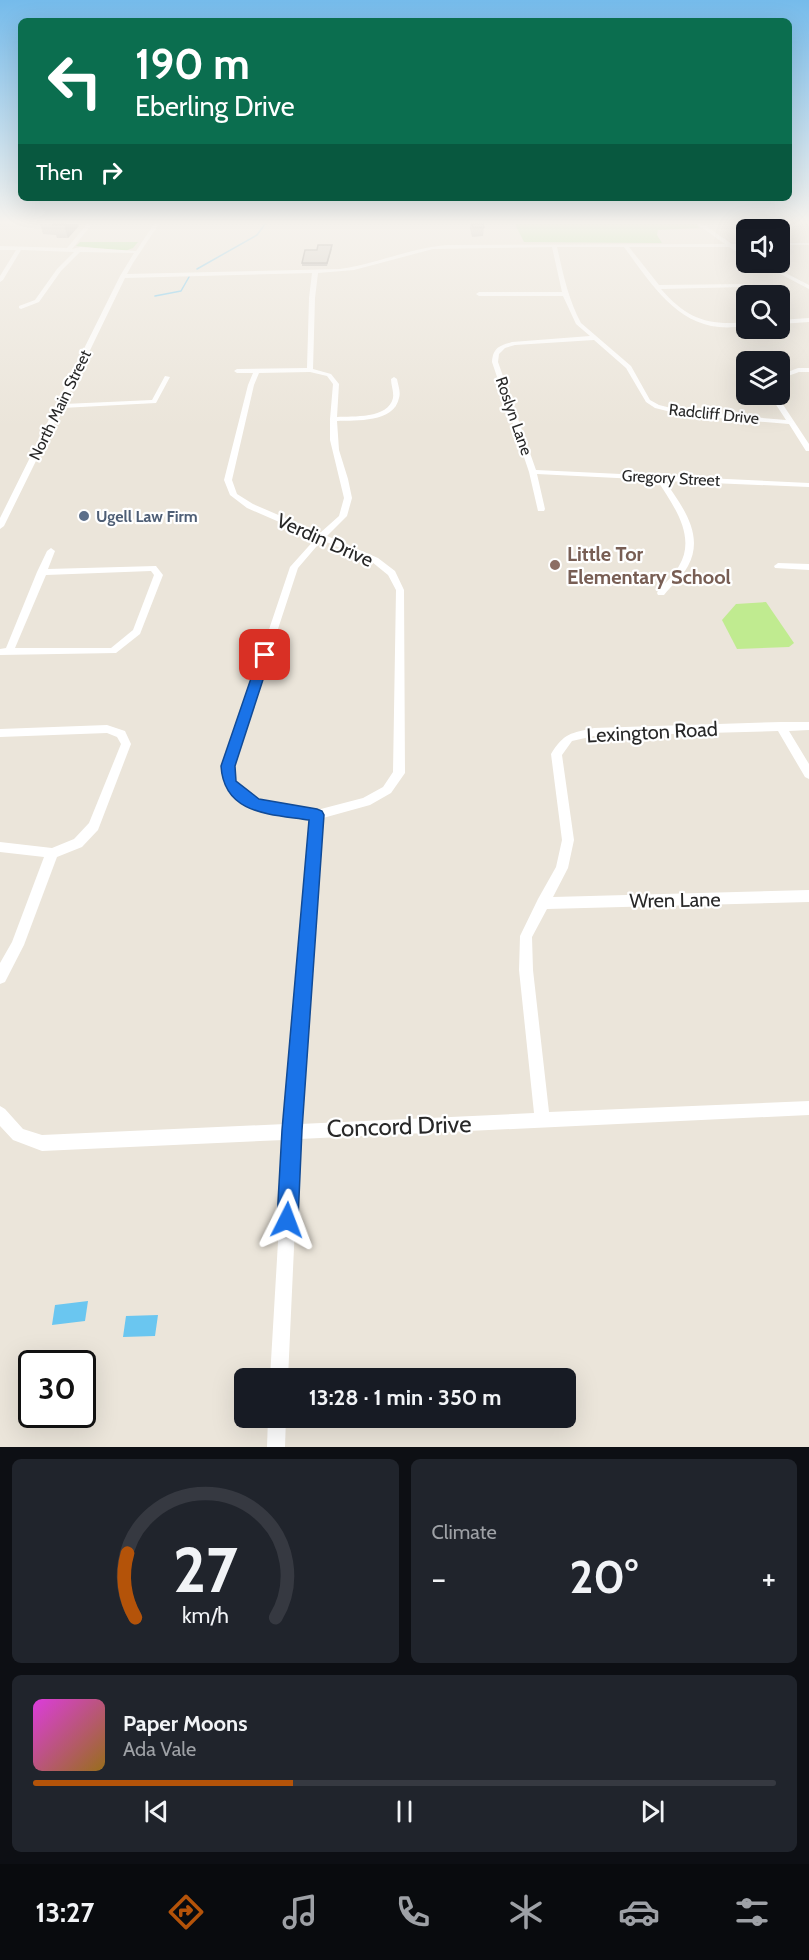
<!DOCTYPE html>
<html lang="en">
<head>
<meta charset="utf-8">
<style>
  :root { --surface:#171b24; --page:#20242c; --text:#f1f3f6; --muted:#9ea1a6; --line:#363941; --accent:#b45309 }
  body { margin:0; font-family:Cabin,sans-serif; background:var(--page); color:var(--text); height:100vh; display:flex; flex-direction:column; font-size:22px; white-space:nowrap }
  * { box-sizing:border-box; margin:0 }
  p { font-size:20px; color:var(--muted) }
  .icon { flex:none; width:33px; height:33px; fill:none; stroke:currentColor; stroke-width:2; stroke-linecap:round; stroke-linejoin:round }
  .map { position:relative; height:1447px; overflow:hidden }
  .details { display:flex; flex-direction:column; gap:12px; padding:12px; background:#0d0f14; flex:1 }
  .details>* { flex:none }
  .top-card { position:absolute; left:18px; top:18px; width:774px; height:183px; border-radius:9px; box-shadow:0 6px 24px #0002; background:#0b6e4f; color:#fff; overflow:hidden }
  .controls { position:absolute; left:736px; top:219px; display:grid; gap:12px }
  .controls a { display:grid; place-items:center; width:54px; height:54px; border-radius:9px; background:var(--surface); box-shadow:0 6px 24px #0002; font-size:30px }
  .speed { position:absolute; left:18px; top:1350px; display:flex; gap:12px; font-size:30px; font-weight:700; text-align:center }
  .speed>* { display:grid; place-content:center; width:78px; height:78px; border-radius:50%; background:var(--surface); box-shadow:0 6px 24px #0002; line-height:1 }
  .speed .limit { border:3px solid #111; border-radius:9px; background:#fff; color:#111 }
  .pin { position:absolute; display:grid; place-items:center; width:51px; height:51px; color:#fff; margin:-26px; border-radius:12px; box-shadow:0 3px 9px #0006 }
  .me { position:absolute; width:66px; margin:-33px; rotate:3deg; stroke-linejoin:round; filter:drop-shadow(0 0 4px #0008) }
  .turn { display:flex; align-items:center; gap:21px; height:126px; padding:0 18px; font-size:27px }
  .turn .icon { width:78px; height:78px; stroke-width:2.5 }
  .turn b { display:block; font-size:42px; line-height:51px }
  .then { display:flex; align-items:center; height:57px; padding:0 18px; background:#0003; gap:12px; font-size:22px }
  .big { font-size:45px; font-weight:700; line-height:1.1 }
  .details .widget { flex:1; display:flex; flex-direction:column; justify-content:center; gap:9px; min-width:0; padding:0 21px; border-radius:9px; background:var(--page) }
  .details .dial { align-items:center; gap:0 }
  .dial svg { height:156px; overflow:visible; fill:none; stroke:var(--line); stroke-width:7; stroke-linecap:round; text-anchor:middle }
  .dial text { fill:var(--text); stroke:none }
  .song { display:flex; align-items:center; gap:18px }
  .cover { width:72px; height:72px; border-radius:9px; background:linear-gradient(135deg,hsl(300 70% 55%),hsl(40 70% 35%)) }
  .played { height:6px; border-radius:3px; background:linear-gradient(90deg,var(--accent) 35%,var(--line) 35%) }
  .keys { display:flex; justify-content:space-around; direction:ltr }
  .heat { display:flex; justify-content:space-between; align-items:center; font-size:33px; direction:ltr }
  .details .tiles { flex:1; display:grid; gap:12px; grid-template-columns:1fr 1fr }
  .widget:last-child { grid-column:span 2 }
  .trip { position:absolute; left:234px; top:1368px; width:342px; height:60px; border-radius:9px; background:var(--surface); box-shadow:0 6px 24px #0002; font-weight:700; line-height:60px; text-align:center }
  .menu { display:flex; height:96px; justify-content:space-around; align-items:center; background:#090b0e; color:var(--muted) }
  .menu .icon { width:42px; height:42px }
  .menu .selected { color:var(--accent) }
  .menu b { font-size:27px; color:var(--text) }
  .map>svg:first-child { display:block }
  .green { fill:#ace395 }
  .pitch { fill:#c0eb90 }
  .water { fill:#6ac6f0 }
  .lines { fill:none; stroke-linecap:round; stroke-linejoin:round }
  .stream { stroke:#6ac6f0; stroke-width:1.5 }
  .minor { fill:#fff; fill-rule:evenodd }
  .wall { fill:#ada9a3 }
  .shaded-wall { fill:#8d8984 }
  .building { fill:#c9c4bd; stroke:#8d8984; stroke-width:1.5 }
  .route { fill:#1a73e8; stroke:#114b97; stroke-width:1.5 }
  .service-dot { fill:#5c6f8a; stroke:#fff; stroke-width:2 }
  .education-dot { fill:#8d6e63; stroke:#fff; stroke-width:2 }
  .labels { text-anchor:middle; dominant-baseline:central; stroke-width:4.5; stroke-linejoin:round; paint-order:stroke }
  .far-street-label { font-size:16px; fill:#282828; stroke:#fff }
  .far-service-label { font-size:16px; font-weight:bold; fill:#4e5e75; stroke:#fff; text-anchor:start }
  .street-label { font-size:20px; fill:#282828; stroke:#fff }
  .education-label { font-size:20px; font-weight:bold; fill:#785e54; stroke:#fff; text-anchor:start }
  .near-street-label { font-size:24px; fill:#282828; stroke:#fff }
</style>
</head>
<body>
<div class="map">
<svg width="809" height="1447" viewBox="0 0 809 1447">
  <rect width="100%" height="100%" fill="#ebe5da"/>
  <g class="green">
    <polygon points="515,224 697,224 699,228 658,230 657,235 662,243 524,242"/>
    <polygon points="80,242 138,242 133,248 125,251 76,246"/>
  </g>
  <polygon class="pitch" points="766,602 794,643 789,647 737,649 722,620 736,604"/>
  <g class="water">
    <polygon points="88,1301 85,1321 52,1325 55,1305"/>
    <polygon points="158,1315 155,1336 123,1337 126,1316"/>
  </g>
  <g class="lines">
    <g class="stream">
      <polyline points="197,269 257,235 265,224"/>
      <polyline points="155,296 181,291 189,277"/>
    </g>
    <g class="minor">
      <path d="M87,224H92L72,249L80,247L136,251L154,224H159L133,263L127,274L340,269C376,264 410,248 447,245L725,244L697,224H703L732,244H747V246L736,247L747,254V258L729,247H629L659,285L747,284L745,287L661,289C687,319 708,326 747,322V326C738,327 728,328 719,327C674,323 648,279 624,247H557C563,273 568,299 581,323L631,366L650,400L659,405L683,411L786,420L769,394H776L809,444V451H806L789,424L683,415L655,408L646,402L626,368L594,340L515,345L505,348L499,354L498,362L536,470L809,483V487L665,481C682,506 705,535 688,566C682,577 672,585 664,595H658L657,593L658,591C665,583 674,575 679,566C697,536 673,505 657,480L537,474L545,509L544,511H538L529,472L492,362C493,348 499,346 512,342L590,336L576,324L563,296H479L476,294L479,292H562L552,247L433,249L354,270L318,273L315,298L313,369L331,374L339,384L337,417C353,416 388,419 393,398C394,392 391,385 391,379L394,377L397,379C398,385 401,392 399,398C394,423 356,420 337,421L339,450L348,479L352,498L347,516L327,536L378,558L395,571L404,590L405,773L391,793L370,805L323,818L300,1124L534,1113L519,970L520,936L538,899L556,867L562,840L551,754C564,733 571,733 594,728L781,722H809V730L789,731L809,764V779L805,777L778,731L594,736L572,741L562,755L574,840L568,868L553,897L809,890V902L547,909L532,937L533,970L549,1112L809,1101V1115L299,1139L288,1378H270L284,1140L42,1151L13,1140L0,1126V1106L5,1109L23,1129L42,1135L285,1124L311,819L251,808L228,791L223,781V766L290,567L316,538L247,508L230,495L224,480L248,385L253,373H237L234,371L237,369L307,368L309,298L312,273L125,278L64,404L152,400L165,376L170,377L156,403L62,408L4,526L0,529V518L120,276L134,253L80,252L61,271L39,302L21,309L19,308V306L35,300L57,269L74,252L21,250L3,280L0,282V276L16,250H0V246L67,248ZM310,372L327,376L333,384L330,419V440L344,498L339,516L320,533L253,504L237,494L232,480L254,385L259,373ZM322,540L372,562L388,575L396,590L393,772L383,787L363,798L317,810L258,801L236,785L233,766L298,568Z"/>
      <rect x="780" y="243" width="29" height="2"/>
      <polygon points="757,262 764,262 809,285 809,289"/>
      <polygon points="809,318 809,322 780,324 780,320"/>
      <polygon points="809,368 809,372 799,372 780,379 780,375 798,368"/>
      <path d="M51,548L55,551L48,569L156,566L163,575L140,634L116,653L0,655V649L6,648L37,572L47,551ZM151,571L154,575L133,630L111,648H15L46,575Z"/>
      <polygon points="778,563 809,564 809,570 775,568 774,566"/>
      <polygon points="107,725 125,731 131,744 98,830 82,847 57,857 24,945 5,982 0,984 0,963 12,942 44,857 0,852 0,842 52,848 74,839 89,823 121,744 117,737 107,733 0,737 0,729"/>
      <polygon points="268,1418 286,1418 285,1447 267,1447"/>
    </g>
  </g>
  <g class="wall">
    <polygon points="40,224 78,224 79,226 68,238 57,238 56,235 43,234"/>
    <polygon points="470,224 483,224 484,227 483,236 472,237 470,228"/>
    <polygon points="332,249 327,266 302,266 302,263 317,250"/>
  </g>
  <polygon class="shaded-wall" points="65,224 78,224 79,226 68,238 64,225"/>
  <g class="building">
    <polygon points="54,224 65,224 64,225 53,225"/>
    <polygon points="472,224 483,224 484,227 473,227"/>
    <polygon points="318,245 332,245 327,263 302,263 305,250 317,250"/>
  </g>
  <linearGradient id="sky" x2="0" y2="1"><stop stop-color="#75bbeb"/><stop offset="0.52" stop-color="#f6f3ee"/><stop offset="1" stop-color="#f6f3ee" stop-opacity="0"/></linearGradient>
  <rect width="809" height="427" fill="url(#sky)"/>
  <path class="route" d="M265,651L271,655L235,766L236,781L259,799L317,809L322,811L324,815L302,1130L298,1220L295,1228L287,1231L280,1228L277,1220L282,1130L309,820C271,814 224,815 221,766L259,655Z"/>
  <circle class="service-dot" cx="84" cy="516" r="6"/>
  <circle class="education-dot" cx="555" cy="565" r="6"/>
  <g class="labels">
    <g class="far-street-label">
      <text transform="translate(60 405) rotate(-64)">North Main Street</text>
      <text transform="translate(714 414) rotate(6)">Radcliff Drive</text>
      <text transform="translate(514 416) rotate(71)">Roslyn Lane</text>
      <text transform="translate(671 478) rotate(3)">Gregory Street</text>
    </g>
    <g class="far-service-label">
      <text x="96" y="516">Ugell Law Firm</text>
    </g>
    <g class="street-label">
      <text transform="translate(325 540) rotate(24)">Verdin Drive</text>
      <text transform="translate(652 732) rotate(-3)">Lexington Road</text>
      <text transform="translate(675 900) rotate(-1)">Wren Lane</text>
    </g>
    <g class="education-label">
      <text x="567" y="554">Little Tor<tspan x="567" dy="23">Elementary School</tspan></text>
    </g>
    <g class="near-street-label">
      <text transform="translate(399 1126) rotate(-2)">Concord Drive</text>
    </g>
  </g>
</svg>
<div class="controls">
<a><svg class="icon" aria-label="sound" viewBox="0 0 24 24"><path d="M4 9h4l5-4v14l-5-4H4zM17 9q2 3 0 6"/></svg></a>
<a><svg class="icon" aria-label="search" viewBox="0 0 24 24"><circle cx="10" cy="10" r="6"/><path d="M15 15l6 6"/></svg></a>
<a><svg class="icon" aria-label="layers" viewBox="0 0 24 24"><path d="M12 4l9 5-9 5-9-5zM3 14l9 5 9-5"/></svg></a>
</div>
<div class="speed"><div class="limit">30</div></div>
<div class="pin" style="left:265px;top:655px;background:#d93025"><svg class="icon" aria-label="arrive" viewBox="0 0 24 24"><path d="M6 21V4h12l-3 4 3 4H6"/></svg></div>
<svg class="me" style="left:287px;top:1220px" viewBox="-20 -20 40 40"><path d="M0-17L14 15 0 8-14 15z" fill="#1a73e8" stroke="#fff" stroke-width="4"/></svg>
<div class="trip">13:28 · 1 min · 350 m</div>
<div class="top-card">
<div class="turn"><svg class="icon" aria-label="left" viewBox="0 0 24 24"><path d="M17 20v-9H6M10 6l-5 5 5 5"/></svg><div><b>190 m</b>Eberling Drive</div></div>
<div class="then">Then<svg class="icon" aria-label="right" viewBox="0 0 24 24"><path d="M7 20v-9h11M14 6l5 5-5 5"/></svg></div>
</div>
</div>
<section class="details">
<div class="tiles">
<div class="widget dial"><svg viewBox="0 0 100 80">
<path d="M14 69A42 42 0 1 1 86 69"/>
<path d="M14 69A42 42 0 0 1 10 36" stroke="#b45309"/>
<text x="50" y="56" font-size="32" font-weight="700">27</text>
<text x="50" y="72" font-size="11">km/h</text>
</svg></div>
<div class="widget"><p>Climate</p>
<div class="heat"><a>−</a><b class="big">20°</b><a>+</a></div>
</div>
<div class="widget">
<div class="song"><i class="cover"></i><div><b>Paper Moons</b><p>Ada Vale</p></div></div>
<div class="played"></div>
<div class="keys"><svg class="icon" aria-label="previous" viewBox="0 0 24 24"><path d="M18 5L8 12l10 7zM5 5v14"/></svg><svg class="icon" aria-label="pause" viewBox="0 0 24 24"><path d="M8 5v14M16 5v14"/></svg><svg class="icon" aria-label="next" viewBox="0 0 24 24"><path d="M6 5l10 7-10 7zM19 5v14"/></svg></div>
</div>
</div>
</section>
<nav class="menu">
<b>13:27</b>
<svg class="icon selected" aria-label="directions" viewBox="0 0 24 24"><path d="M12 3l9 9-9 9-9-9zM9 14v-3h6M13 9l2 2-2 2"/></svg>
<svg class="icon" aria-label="music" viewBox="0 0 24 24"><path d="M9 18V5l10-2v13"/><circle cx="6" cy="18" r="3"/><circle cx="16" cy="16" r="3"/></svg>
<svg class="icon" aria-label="phone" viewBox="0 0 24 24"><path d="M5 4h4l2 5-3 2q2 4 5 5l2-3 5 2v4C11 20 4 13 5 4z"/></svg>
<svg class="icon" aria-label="climate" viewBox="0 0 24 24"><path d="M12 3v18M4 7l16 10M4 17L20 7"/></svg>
<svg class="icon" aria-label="car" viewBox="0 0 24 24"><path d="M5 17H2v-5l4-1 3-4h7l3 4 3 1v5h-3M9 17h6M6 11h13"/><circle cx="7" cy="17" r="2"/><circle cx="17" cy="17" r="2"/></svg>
<svg class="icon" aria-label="filters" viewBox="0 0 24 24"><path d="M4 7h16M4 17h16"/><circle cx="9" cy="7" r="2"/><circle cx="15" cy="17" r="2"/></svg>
</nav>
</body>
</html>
